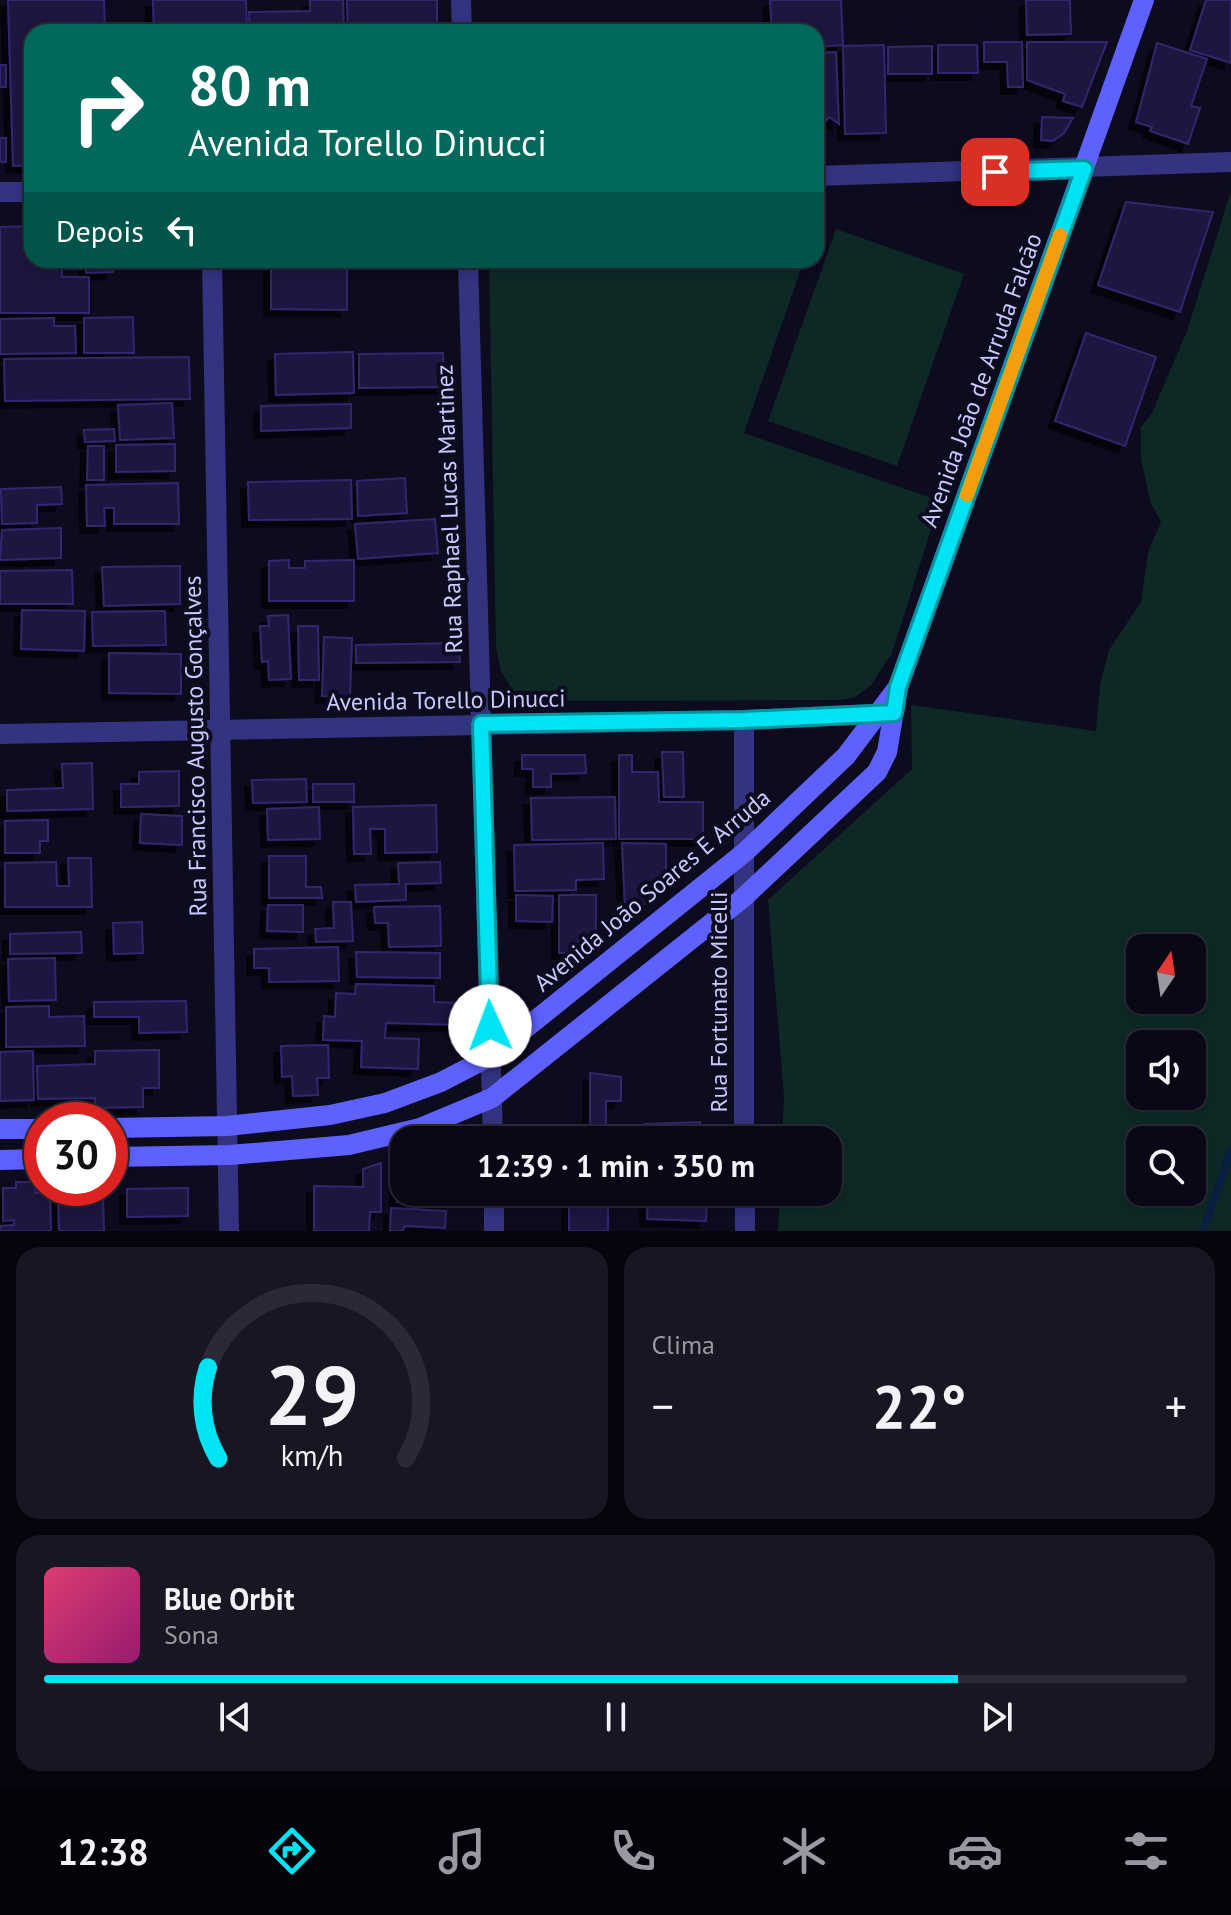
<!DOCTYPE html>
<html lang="pt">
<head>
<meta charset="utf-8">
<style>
  :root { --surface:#0a0816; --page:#181623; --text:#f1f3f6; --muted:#999aa1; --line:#2a2935; --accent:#00e3f3 }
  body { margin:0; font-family:"PT Sans",sans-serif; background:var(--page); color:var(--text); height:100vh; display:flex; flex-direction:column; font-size:30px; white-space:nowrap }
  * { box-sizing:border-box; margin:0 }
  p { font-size:26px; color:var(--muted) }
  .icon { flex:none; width:44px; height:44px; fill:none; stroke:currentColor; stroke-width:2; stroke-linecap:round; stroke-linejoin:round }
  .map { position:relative; height:1231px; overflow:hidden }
  .panel { display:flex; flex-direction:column; gap:16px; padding:16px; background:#06040c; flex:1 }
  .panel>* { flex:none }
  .guide { position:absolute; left:24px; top:24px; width:800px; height:244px; border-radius:24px; box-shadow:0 4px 12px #0003,0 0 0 2px var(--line); background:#00695c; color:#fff; overflow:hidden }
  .needle { width:52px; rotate:13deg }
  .tools { position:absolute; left:1126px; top:934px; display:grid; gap:16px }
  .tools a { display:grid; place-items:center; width:80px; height:80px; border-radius:16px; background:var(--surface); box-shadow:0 4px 12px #0003,0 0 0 2px var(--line); font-size:40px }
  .speed { position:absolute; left:24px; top:1102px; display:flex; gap:16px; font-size:40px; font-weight:700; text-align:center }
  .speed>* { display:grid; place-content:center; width:104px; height:104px; border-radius:50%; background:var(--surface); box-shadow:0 4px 12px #0003,0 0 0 2px var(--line); line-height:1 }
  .speed .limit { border:12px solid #d22; background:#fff; color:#111 }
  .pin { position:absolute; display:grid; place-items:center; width:68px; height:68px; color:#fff; margin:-34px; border-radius:16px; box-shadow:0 4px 12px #0006 }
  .me { position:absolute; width:88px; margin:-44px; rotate:358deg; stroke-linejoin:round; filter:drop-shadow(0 0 6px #0008) }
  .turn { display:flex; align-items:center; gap:28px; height:168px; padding:0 32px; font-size:36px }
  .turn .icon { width:104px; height:104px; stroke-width:2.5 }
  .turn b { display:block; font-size:56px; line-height:68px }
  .then { display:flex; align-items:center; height:76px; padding:0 32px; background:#0003; gap:16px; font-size:30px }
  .big { font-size:60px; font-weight:700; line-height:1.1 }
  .panel .card { flex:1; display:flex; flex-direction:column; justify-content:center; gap:12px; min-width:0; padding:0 28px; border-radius:24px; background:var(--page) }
  .panel .dial { align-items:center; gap:0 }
  .dial svg { height:208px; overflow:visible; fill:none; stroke:var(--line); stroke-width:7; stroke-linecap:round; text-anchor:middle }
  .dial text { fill:var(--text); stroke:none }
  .song { display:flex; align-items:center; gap:24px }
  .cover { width:96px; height:96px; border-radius:12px; background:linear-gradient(135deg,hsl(340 70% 55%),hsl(320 70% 35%)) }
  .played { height:8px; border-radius:4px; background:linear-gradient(90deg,var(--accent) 80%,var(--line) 80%) }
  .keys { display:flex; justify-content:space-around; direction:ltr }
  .heat { display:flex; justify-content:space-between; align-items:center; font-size:44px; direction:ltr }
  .panel .tiles { flex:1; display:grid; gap:16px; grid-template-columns:1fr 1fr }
  .card:last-child { grid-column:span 2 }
  .trip { position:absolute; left:390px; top:1126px; width:452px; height:80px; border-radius:24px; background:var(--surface); box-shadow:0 4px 12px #0003,0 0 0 2px var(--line); font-weight:700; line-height:80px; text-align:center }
  .tabs { display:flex; height:128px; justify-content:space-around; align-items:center; background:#040309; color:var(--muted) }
  .tabs .icon { width:56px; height:56px }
  .tabs .selected { color:var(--accent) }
  .tabs b { font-size:36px; color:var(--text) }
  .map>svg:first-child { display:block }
  .green { fill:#0e2826; fill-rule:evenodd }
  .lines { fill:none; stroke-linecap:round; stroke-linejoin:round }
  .stream { stroke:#081f40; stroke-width:8 }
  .building { fill:#1d1640; stroke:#32276d; stroke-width:2; filter:url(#shadow) }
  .street { stroke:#333380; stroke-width:20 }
  .secondary { stroke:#5f61ff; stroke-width:20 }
  .route-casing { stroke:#00949e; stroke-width:20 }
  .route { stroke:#00e3f3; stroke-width:14 }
  .slow { stroke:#f59e0b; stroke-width:14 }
  .labels { text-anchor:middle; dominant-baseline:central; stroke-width:8; stroke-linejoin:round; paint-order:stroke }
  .street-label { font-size:24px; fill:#ccc8ff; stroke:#0d0b1e }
</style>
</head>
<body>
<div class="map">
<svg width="1231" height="1231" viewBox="0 0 1231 1231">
  <defs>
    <filter id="shadow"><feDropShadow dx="-7" dy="7" stdDeviation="0" flood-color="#0009"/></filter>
  </defs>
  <rect width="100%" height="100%" fill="#0d0b1e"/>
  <g class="green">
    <path d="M1231,191V1231H778L780,1192H828V1140H782L784,1097L768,900L912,769L911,705L1096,731L1100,684L1109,650L1141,602L1148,552L1161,522L1150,501L1141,459V427L1152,413L1187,331ZM1140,948H1192V1000H1140ZM1140,1044H1192V1096H1140ZM1140,1140H1192V1192H1140Z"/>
    <polygon points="836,229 964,274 897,466 768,421"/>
    <polygon points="489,260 804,260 744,433 940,501 892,653 871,685 856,697 839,700 531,701 517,698 501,671 496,648"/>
  </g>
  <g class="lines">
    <polyline class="stream" points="1203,1231 1231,1150"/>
  </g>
  <g class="building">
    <polygon points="8,0 104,0 105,32 32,32 32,165 13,166"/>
    <polygon points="153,0 246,0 247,32 154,32"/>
    <polygon points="310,0 343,0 344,32 250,32 249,12 310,11"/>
    <polygon points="347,0 437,0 437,32 348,32"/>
    <polygon points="770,0 841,0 843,45 816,47 816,32 772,31"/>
    <polygon points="1026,0 1070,0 1071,34 1027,35"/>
    <polygon points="1206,0 1231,0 1231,63 1190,50"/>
    <polygon points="984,42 1022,42 1023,87 1008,87 1007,62 984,62"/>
    <polygon points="1027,42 1107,42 1082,107 1063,101 1065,94 1027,80"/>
    <polygon points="1157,43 1207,59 1191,106 1200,108 1188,144 1150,131 1152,127 1136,122"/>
    <polygon points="884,45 886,133 845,134 843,46"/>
    <polygon points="938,45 977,45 978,73 938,73"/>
    <polygon points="932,46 932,74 888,74 888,47"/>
    <polygon points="836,52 839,124 829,117 819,129 816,127 816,53"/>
    <rect x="0" y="65" width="6" height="22"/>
    <polygon points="1042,117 1073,118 1064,133 1053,141 1041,140"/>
    <rect x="0" y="138" width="6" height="24"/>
    <polygon points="1126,202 1213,212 1180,312 1098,285"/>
    <polygon points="32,226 32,260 36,260 36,266 62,266 62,277 89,277 89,313 0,313 0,227"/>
    <polygon points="86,260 113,260 113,272 86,273"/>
    <polygon points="271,260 347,260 347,310 271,309"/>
    <polygon points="133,317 134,353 84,353 84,318"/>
    <polygon points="54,318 54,326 75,326 76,353 0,354 0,319"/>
    <polygon points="1086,333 1156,357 1125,446 1055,421"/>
    <polygon points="353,352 354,393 276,395 275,354"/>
    <polygon points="443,353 444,387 359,388 359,354"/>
    <polygon points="189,357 190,399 5,401 4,359"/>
    <polygon points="172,403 174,438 120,440 118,405"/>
    <polygon points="351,404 351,428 261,431 261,406"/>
    <polygon points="114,429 115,441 85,442 84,430"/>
    <polygon points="175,444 175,471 116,472 116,445"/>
    <polygon points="88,446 104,446 104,480 87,480"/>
    <polygon points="405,478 407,513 358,516 357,481"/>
    <polygon points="351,480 352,519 249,520 248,482"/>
    <polygon points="178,483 179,524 114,524 114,508 104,508 105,526 87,526 86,485"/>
    <polygon points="61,487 62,504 37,505 37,523 2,524 1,489"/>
    <polygon points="435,519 438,553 358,559 355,524"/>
    <polygon points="61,528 61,558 0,560 2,530"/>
    <polygon points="289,560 289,568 305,568 305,561 354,560 354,601 269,601 269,561"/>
    <polygon points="180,566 180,604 104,606 102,567"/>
    <polygon points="72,570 73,604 0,604 0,571"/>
    <polygon points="22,610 85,611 84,651 21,649"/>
    <polygon points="165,611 166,645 93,646 92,612"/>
    <polygon points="288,615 291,679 269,680 268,661 262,662 260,626 269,626 268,616"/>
    <polygon points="298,626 318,626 319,680 299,680"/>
    <polygon points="324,637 352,638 350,697 322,696"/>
    <polygon points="459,643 460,662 356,663 356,645"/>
    <polygon points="109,653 181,654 181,694 109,693"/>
    <polygon points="662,752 683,752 684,797 664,797"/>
    <polygon points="522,755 585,755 586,773 551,774 551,787 533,787 533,769 522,769"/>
    <polygon points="619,755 632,755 632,772 658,772 659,802 703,802 703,839 619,839"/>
    <polygon points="92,763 93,809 7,811 7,790 63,788 62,764"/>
    <polygon points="179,771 179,806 121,807 121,784 139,784 139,772"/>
    <polygon points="306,779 307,802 253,803 252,780"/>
    <rect x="313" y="784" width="41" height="18"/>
    <polygon points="615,797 616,839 532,840 531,798"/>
    <polygon points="436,805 437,852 385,853 385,829 370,829 371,854 354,854 353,807"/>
    <polygon points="319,807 320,839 268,840 267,809"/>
    <polygon points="141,814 182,816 182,845 140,843"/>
    <polygon points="48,820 48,841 40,841 40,853 5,853 5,821"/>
    <polygon points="603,843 604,879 576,880 576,890 515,891 514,845"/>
    <polygon points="622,843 666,844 666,890 640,907 625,907"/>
    <polygon points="269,856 306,856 306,887 321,887 322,898 269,898"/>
    <polygon points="68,858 91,858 92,907 5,907 5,863 56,862 57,886 69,886"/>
    <polygon points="440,862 441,883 406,884 406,900 356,902 355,885 399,884 398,863"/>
    <polygon points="516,895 553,896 552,922 516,921"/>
    <polygon points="559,895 596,895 596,938 579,938 578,953 559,953"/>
    <polygon points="333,902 351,902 353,941 316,942 315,929 334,928"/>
    <polygon points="268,905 303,905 303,932 267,931"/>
    <polygon points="440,906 441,946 389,947 388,923 375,923 374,907"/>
    <polygon points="142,922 143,953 114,954 113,923"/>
    <polygon points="81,932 82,953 10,954 10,934"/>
    <polygon points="338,947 339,981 269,982 269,968 254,968 254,949"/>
    <polygon points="356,952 440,953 440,978 357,977"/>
    <polygon points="55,958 56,1000 9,1001 8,959"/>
    <polygon points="356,984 434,986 434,1002 463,1003 462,1025 386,1023 385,1038 419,1039 418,1069 361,1067 362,1041 323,1040 324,1016 335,1017 336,993 355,994"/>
    <polygon points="186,1001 187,1032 139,1033 139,1017 94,1017 94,1002"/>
    <polygon points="49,1006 49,1017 84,1016 85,1046 6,1047 6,1007"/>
    <polygon points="328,1045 329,1078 317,1078 318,1095 293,1096 292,1076 282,1077 281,1046"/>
    <polygon points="159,1050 159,1088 143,1088 143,1107 95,1108 95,1098 38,1099 37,1066 95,1064 95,1051"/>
    <polygon points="33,1051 34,1100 0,1101 0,1052"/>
    <polygon points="590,1073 621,1077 621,1101 606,1101 606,1126 590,1126"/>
    <polygon points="700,1122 701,1140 645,1140 644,1124"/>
    <polygon points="381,1163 381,1212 370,1212 369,1231 314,1231 314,1186 363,1187 363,1169"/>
    <polygon points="396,1173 404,1173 404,1192 451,1192 451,1202 397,1202"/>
    <polygon points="16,1182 34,1182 35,1193 50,1193 51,1231 0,1231 0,1226 14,1225 14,1220 3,1221 3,1188 16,1188"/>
    <polygon points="188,1188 188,1216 127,1217 127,1189"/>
    <polygon points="648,1192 707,1192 706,1221 647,1219"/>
    <polygon points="608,1193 608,1231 569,1231 569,1194"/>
    <polygon points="103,1195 104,1231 59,1231 58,1196"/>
    <polygon points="391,1208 446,1211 445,1228 404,1226 403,1231 390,1231"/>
  </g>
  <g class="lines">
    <g class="street">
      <polyline points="461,0 462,32"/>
      <polyline points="816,176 1231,162"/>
      <polyline points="0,192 32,192"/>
      <polyline points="212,260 229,1231"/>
      <polyline points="468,260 493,1140"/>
      <polyline points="744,720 744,1140"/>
      <polyline points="0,734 744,720 892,713"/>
      <polyline points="494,1192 494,1231"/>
      <polyline points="745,1192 745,1231"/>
    </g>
    <g class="secondary">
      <polyline points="110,1128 227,1126 330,1115 385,1103 441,1082 491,1056 745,852 846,756 898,687"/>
      <polyline points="0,1129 42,1129"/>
      <polyline points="110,1157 229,1155 349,1145 420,1128 492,1098 743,898 877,772 887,752 898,687 1144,0"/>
      <polyline points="0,1160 42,1159"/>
    </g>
  </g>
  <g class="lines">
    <g class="route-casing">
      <polyline id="route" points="490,1026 481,724 744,720 894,713 898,687 1084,169 995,172"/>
    </g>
    <use href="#route" class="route"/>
    <polyline class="slow" points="967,495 1060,235"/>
  </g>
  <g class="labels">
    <g class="street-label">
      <text transform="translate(981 380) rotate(-70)">Avenida João de Arruda Falcão</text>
      <text transform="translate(449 509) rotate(-92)">Rua Raphael Lucas Martinez</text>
      <text transform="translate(446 700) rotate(-1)">Avenida Torello Dinucci</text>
      <text transform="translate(195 746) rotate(-91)">Rua Francisco Augusto Gonçalves</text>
      <text transform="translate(652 890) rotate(-40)">Avenida João Soares E Arruda</text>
      <text transform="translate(718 1002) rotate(-90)">Rua Fortunato Micelli</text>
    </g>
  </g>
</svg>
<div class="tools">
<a><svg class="needle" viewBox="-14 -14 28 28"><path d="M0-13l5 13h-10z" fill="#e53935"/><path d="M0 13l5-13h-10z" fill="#999aa1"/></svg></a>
<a><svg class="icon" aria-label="sound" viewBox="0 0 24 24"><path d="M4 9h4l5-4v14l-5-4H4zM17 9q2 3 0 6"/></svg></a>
<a><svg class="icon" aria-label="search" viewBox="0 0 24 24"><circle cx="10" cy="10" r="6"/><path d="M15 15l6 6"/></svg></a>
</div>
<div class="speed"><div class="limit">30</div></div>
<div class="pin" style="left:995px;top:172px;background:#d93025"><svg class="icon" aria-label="arrive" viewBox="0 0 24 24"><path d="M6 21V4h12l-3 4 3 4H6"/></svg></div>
<svg class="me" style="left:490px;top:1026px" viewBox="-20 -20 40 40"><circle r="19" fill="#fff"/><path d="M0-13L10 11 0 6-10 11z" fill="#00e3f3"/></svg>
<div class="trip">12:39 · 1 min · 350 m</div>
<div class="guide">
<div class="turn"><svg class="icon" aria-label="right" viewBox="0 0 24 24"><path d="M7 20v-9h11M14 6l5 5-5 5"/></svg><div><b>80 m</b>Avenida Torello Dinucci</div></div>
<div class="then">Depois<svg class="icon" aria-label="left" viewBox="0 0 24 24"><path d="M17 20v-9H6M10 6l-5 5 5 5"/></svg></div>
</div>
</div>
<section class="panel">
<div class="tiles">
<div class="card dial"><svg viewBox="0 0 100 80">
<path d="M14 69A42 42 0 1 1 86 69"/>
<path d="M14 69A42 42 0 0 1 10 34" stroke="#00e3f3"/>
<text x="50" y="56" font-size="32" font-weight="700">29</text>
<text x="50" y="72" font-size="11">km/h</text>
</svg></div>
<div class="card"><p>Clima</p>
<div class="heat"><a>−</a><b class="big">22°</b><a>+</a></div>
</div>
<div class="card">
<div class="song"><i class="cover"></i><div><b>Blue Orbit</b><p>Sona</p></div></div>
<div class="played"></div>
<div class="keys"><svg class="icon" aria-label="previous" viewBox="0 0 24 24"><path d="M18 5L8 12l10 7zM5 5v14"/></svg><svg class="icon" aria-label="pause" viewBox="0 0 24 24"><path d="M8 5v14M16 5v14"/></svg><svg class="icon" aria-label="next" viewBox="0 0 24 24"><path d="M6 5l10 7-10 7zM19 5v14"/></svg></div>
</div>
</div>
</section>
<nav class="tabs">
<b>12:38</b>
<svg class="icon selected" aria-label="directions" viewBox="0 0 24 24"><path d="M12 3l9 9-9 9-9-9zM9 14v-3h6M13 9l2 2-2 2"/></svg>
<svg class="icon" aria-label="music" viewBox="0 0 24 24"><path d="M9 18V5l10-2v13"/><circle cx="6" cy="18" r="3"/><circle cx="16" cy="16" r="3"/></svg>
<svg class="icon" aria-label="phone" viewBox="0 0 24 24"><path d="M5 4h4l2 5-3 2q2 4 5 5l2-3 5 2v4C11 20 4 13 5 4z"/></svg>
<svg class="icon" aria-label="climate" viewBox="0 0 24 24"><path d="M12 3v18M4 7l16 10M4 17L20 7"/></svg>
<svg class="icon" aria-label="car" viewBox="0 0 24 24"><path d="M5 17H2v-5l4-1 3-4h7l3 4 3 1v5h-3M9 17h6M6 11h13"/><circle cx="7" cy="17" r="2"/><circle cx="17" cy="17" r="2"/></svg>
<svg class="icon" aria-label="filters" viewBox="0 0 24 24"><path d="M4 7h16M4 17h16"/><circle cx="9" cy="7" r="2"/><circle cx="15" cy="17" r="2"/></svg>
</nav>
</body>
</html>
